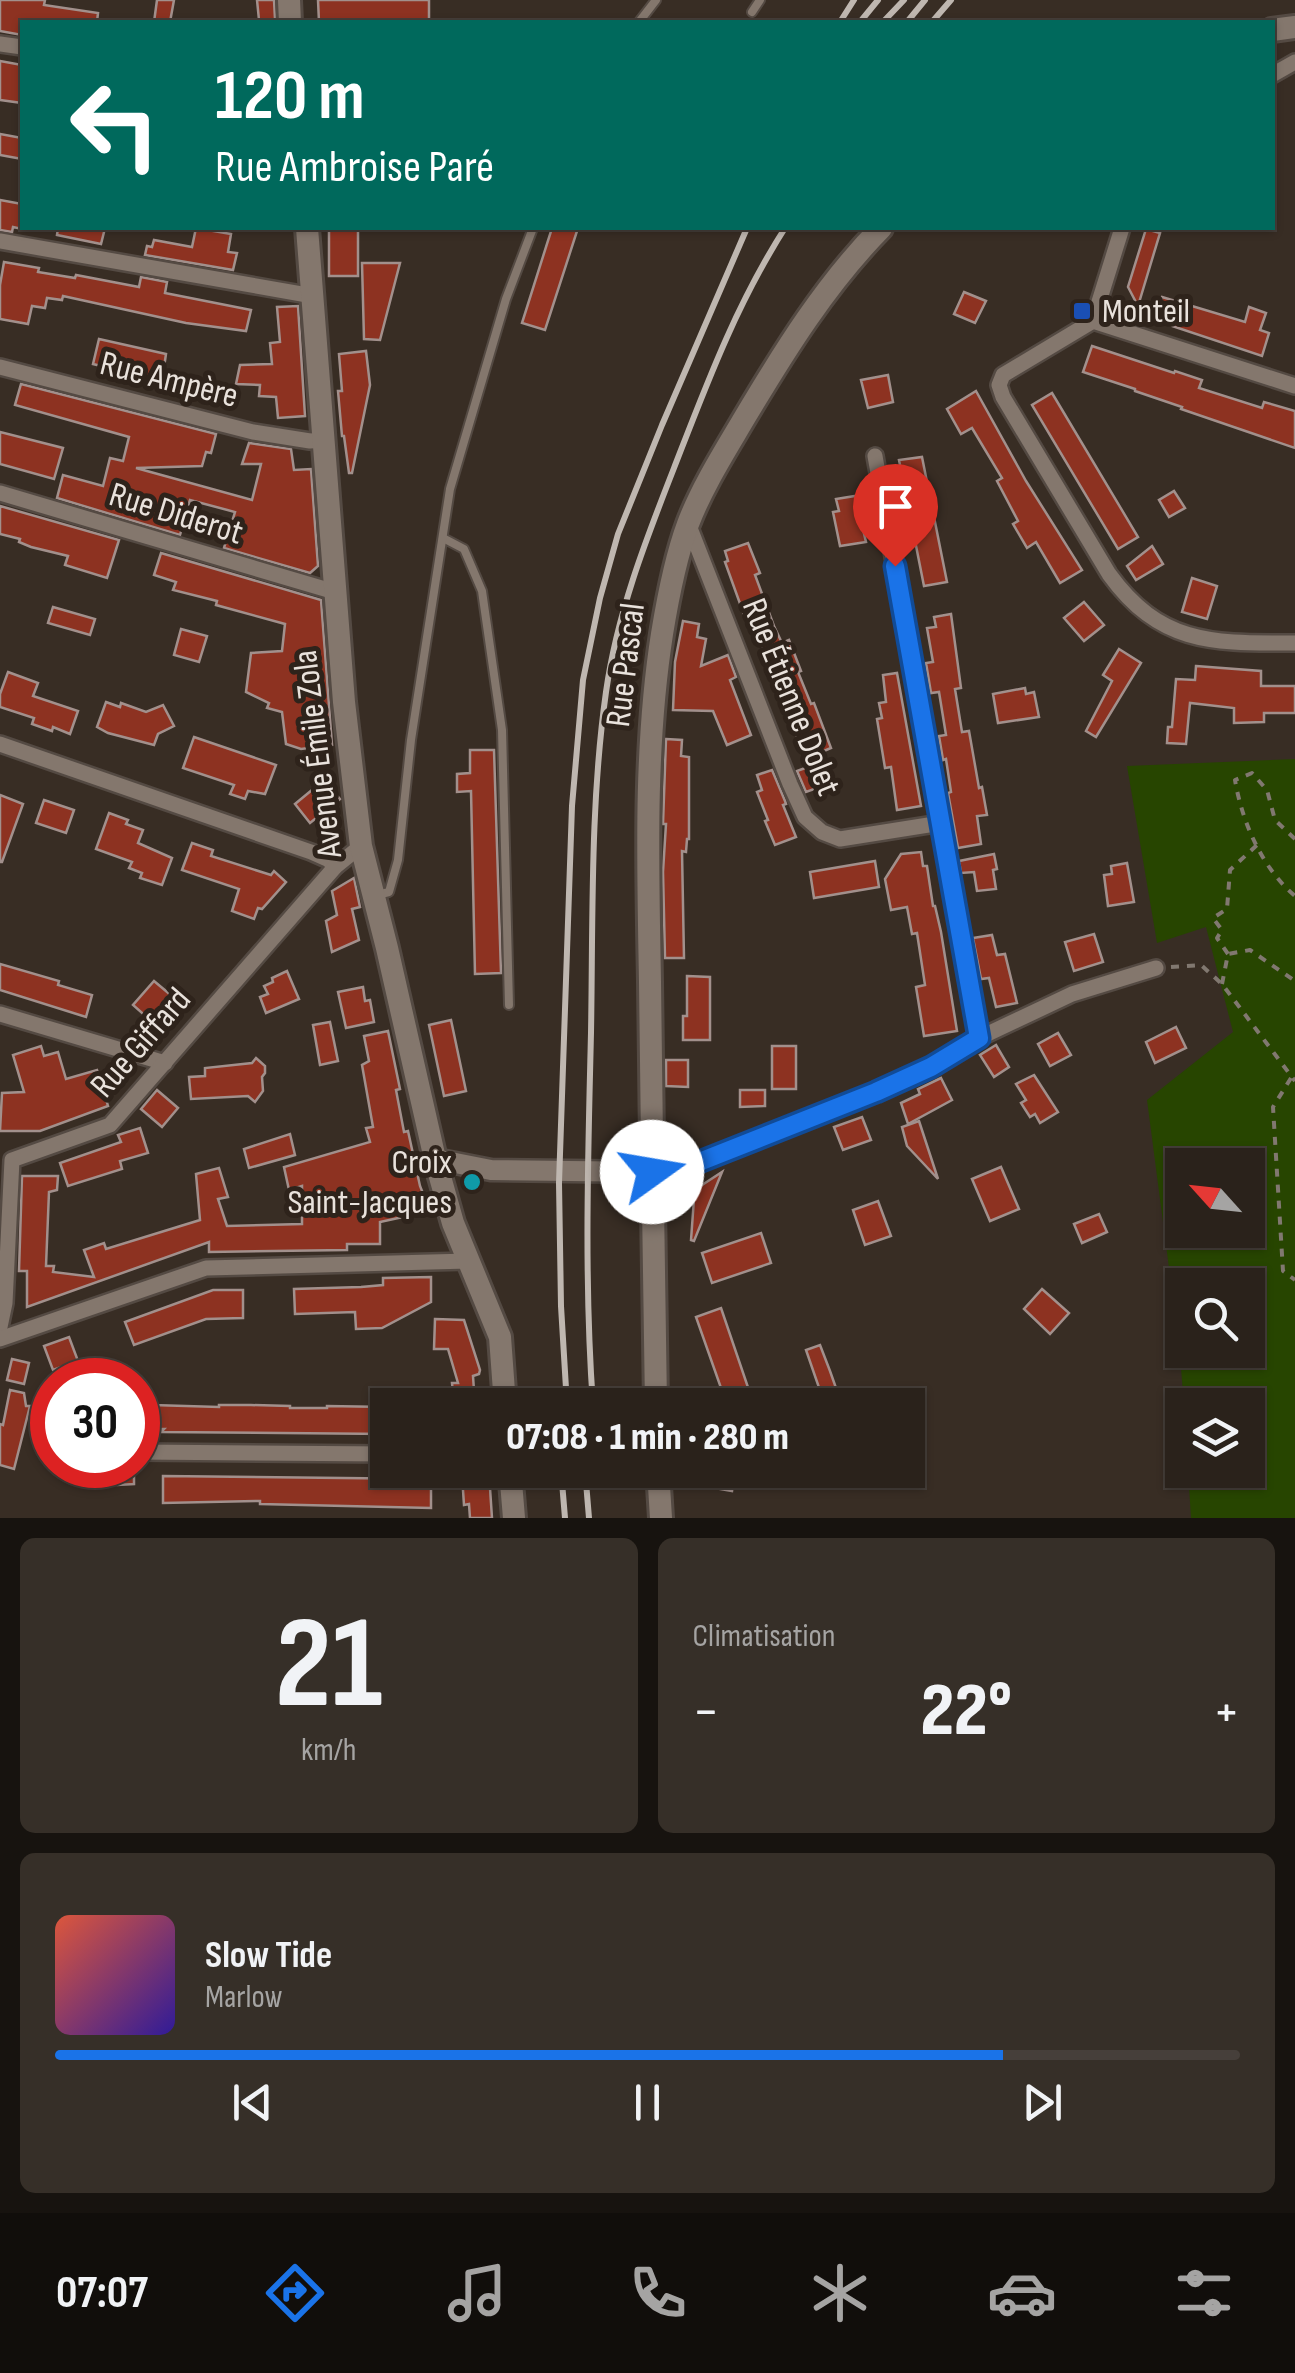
<!DOCTYPE html>
<html lang="fr">
<head>
<meta charset="utf-8">
<style>
  :root { --surface:#2a221b; --page:#362f28; --text:#f1f3f6; --muted:#a5a4a3; --line:#463f3a; --accent:#1a73e8 }
  body { margin:0; font-family:"Sofia Sans Condensed",sans-serif; background:var(--page); color:var(--text); height:100vh; display:flex; flex-direction:column; font-size:38px; white-space:nowrap }
  * { box-sizing:border-box; margin:0 }
  p { font-size:32px; color:var(--muted) }
  .icon { flex:none; width:55px; height:55px; fill:none; stroke:currentColor; stroke-width:2; stroke-linecap:round; stroke-linejoin:round }
  .map { position:relative; height:1518px; overflow:hidden }
  .panel { display:flex; flex-direction:column; gap:20px; padding:20px; background:#17130f; flex:1 }
  .panel>* { flex:none }
  .banner { position:absolute; left:20px; top:20px; width:1255px; height:210px; border-radius:0px; box-shadow:0 2px 8px #0004,0 0 0 2px var(--line); background:#00695c; color:#fff; overflow:hidden }
  .needle { width:65px; rotate:297deg }
  .controls { position:absolute; left:1165px; top:1148px; display:grid; gap:20px }
  .controls a { display:grid; place-items:center; width:100px; height:100px; border-radius:0px; background:var(--surface); box-shadow:0 2px 8px #0004,0 0 0 2px var(--line); font-size:50px }
  .speed { position:absolute; left:30px; top:1358px; display:flex; gap:20px; font-size:50px; font-weight:700; text-align:center }
  .speed>* { display:grid; place-content:center; width:130px; height:130px; border-radius:50%; background:var(--surface); box-shadow:0 2px 8px #0004,0 0 0 2px var(--line); line-height:1 }
  .speed .limit { border:15px solid #d22; background:#fff; color:#111 }
  .pin { position:absolute; display:grid; place-items:center; width:85px; height:85px; color:#fff; margin:-102px -42px; border-radius:50% 50% 50% 0; rotate:-45deg; box-shadow:0 0 10px #0007 }
  .pin .icon { rotate:45deg }
  .me { position:absolute; width:110px; margin:-55px; rotate:77deg; stroke-linejoin:round; filter:drop-shadow(0 0 8px #0008) }
  .turn { display:flex; align-items:center; gap:35px; height:210px; padding:0 30px; font-size:45px }
  .turn .icon { width:130px; height:130px; stroke-width:2.5 }
  .turn b { display:block; font-size:70px; line-height:85px }
  .big { font-size:75px; font-weight:800; line-height:1.1 }
  .panel .widget { flex:1; display:flex; flex-direction:column; justify-content:center; gap:15px; min-width:0; padding:0 35px; border-radius:15px; background:var(--page) }
  .panel .dial { align-items:center; gap:0 }
  .dial b { font-size:130px; line-height:1 }
  .song { display:flex; align-items:center; gap:30px }
  .cover { width:120px; height:120px; border-radius:15px; background:linear-gradient(135deg,hsl(10 70% 55%),hsl(250 70% 35%)) }
  .played { height:10px; border-radius:5px; background:linear-gradient(90deg,var(--accent) 80%,var(--line) 80%) }
  .keys { display:flex; justify-content:space-around; direction:ltr }
  .heat { display:flex; justify-content:space-between; align-items:center; font-size:55px; direction:ltr }
  .panel .tiles { flex:1; display:grid; gap:20px; grid-template-columns:1fr 1fr }
  .widget:last-child { grid-column:span 2 }
  .trip { position:absolute; left:370px; top:1388px; width:555px; height:100px; border-radius:0px; background:var(--surface); box-shadow:0 2px 8px #0004,0 0 0 2px var(--line); font-weight:800; line-height:100px; text-align:center }
  .tab-bar { display:flex; height:160px; justify-content:space-around; align-items:center; background:#110e0b; color:var(--muted) }
  .tab-bar .icon { width:70px; height:70px }
  .tab-bar .selected { color:var(--accent) }
  .tab-bar b { font-size:45px; color:var(--text) }
  .map>svg:first-child { display:block }
  .green { fill:#274500; fill-rule:evenodd }
  .building { fill:#8d3221; stroke:#a2908c; stroke-width:2.5 }
  .lines { fill:none; stroke-linecap:round; stroke-linejoin:round }
  .service-casing { stroke:#544a43; stroke-width:12 }
  .minor-casing { stroke:#544a43; stroke-width:20 }
  .tertiary-casing { stroke:#544a43; stroke-width:25 }
  .secondary-casing { stroke:#544a43; stroke-width:28 }
  .path { stroke:#817870; stroke-width:4; stroke-dasharray:8 8; stroke-linecap:butt }
  .service { stroke:#84776d; stroke-width:8 }
  .minor { stroke:#84776d; stroke-width:15 }
  .tertiary { stroke:#84776d; stroke-width:20 }
  .secondary { stroke:#84776d; stroke-width:22 }
  .rail { stroke:#bfb7b0; stroke-width:6 }
  .route-casing { stroke:#114b97; stroke-width:25 }
  .route { stroke:#1a73e8; stroke-width:18 }
  .transit-dot { fill:#1a4fb4; stroke:#2e231b; stroke-width:4 }
  .culture-dot { fill:#0f9aa8; stroke:#2e231b; stroke-width:4 }
  .labels { text-anchor:middle; dominant-baseline:central; stroke-width:10; stroke-linejoin:round; paint-order:stroke }
  .poi-label { font-size:35px; fill:#e9e2dc; stroke:#2e231b; text-anchor:start }
  .street-label { font-size:35px; fill:#e9e2dc; stroke:#2e231b }
</style>
</head>
<body>
<div class="map">
<svg width="1295" height="1518" viewBox="0 0 1295 1518">
  <rect width="100%" height="100%" fill="#382d24"/>
  <path class="green" d="M1295,759V1518H1191L1188,1470H1248V1405H1184L1179,1344L1147,1100L1233,1032L1206,927L1157,943L1127,766ZM1182,1165H1248V1230H1182ZM1182,1285H1248V1350H1182Z"/>
  <g class="building">
    <polygon points="0,0 45,0 44,5 98,13 97,22 22,22 22,35 0,31"/>
    <polygon points="157,0 174,0 170,22 154,22"/>
    <polygon points="257,0 274,0 275,19 259,20"/>
    <polygon points="318,0 429,0 429,22 319,22"/>
    <polygon points="0,61 22,65 22,103 0,100"/>
    <polygon points="0,134 22,138 22,159 0,155"/>
    <polygon points="0,200 22,204 22,229 13,227 12,232 0,230"/>
    <polygon points="58,228 105,228 101,244 57,235"/>
    <polygon points="196,228 231,234 228,252 237,253 233,270 145,255 147,246 152,247 154,240 192,247"/>
    <rect x="329" y="228" width="29" height="48"/>
    <polygon points="552,228 578,228 545,330 522,323"/>
    <polygon points="1146,229 1160,233 1138,306 1128,287"/>
    <polygon points="4,262 39,268 38,272 75,278 76,275 139,287 141,277 167,282 165,293 251,310 246,331 186,323 63,296 62,300 47,298 45,308 32,306 28,324 0,319 0,285"/>
    <polygon points="362,263 400,263 380,340 364,339"/>
    <polygon points="964,292 986,301 975,323 954,314"/>
    <polygon points="1162,297 1245,322 1249,307 1266,313 1260,330 1269,333 1262,356 1154,320"/>
    <polygon points="298,306 305,416 278,418 276,397 259,396 260,385 236,384 240,365 272,364 270,343 280,342 277,307"/>
    <polygon points="99,339 166,354 162,381 93,364"/>
    <polygon points="1092,346 1174,373 1175,371 1202,380 1199,388 1262,408 1264,402 1295,411 1295,448 1181,409 1182,407 1135,391 1135,389 1083,372"/>
    <polygon points="366,351 370,385 352,473 349,473 344,436 342,436 338,391 342,391 339,354"/>
    <polygon points="888,375 893,402 868,408 861,380"/>
    <polygon points="21,384 216,434 211,453 206,452 202,466 136,468 252,500 261,464 242,464 249,443 291,449 294,470 311,469 318,566 310,573 224,548 235,512 190,500 180,535 57,498 63,475 103,486 110,458 123,461 129,437 15,405"/>
    <polygon points="976,391 1026,481 1082,570 1060,583 1036,542 1027,548 1013,524 1018,521 997,481 1002,478 972,428 961,434 947,409"/>
    <polygon points="1052,393 1138,537 1118,549 1032,405"/>
    <polygon points="0,432 63,448 54,479 0,464"/>
    <polygon points="922,457 947,582 924,586 899,460"/>
    <polygon points="1174,491 1185,508 1169,517 1159,500"/>
    <polygon points="855,496 866,542 840,546 833,512 839,511 836,499"/>
    <polygon points="0,506 119,540 107,578 65,565 68,556 31,547 19,542 20,539 0,534"/>
    <polygon points="748,543 760,573 755,575 774,626 782,643 789,640 801,671 798,672 811,704 814,703 831,748 819,753 831,783 806,792 797,771 808,767 767,655 765,655 752,621 747,623 725,562 728,561 725,551"/>
    <polygon points="1152,546 1163,564 1136,580 1127,566"/>
    <polygon points="161,553 321,600 332,745 301,749 286,744 282,712 267,708 269,703 246,692 251,653 282,651 285,624 216,605 217,601 173,590 176,582 154,575"/>
    <polygon points="1192,578 1217,586 1207,619 1182,612"/>
    <polygon points="1084,602 1104,625 1084,641 1064,618"/>
    <polygon points="53,607 95,619 90,635 48,623"/>
    <polygon points="951,614 961,688 955,689 962,732 969,731 979,788 982,787 987,815 977,816 981,844 958,848 948,793 951,792 946,759 943,760 939,736 946,735 939,692 931,693 926,663 933,662 927,628 936,627 934,617"/>
    <polygon points="683,621 699,624 697,637 706,639 701,666 728,655 736,677 730,680 751,735 727,745 713,711 673,710 675,662"/>
    <polygon points="181,629 207,636 199,662 174,655"/>
    <polygon points="1119,649 1141,663 1096,737 1086,731 1112,681 1103,675"/>
    <polygon points="1196,666 1261,671 1261,686 1295,686 1295,713 1264,713 1264,722 1234,723 1234,708 1190,703 1186,744 1167,743 1168,727 1172,727 1176,679 1195,680"/>
    <polygon points="8,672 38,683 33,696 78,711 70,734 53,727 52,731 32,724 34,718 0,707 0,694"/>
    <polygon points="897,673 921,806 897,810 891,767 885,768 877,719 882,718 879,703 886,702 883,675"/>
    <polygon points="1025,688 1026,694 1034,692 1039,717 998,723 993,694"/>
    <polygon points="106,702 120,707 121,703 146,712 163,705 174,726 158,734 154,745 108,733 97,727"/>
    <polygon points="194,737 276,765 265,794 248,791 245,799 230,794 234,785 183,768"/>
    <polygon points="666,739 682,740 681,756 689,757 689,839 687,839 686,852 682,851 684,958 665,958 663,872 666,824 663,824"/>
    <polygon points="470,750 494,750 501,973 475,974 471,791 457,792 457,774 470,773"/>
    <polygon points="772,770 785,801 786,804 783,805 796,837 775,845 765,821 768,820 757,792 762,790 757,775"/>
    <polygon points="324,780 340,799 310,823 295,804"/>
    <polygon points="0,795 23,804 2,862 0,862"/>
    <polygon points="44,800 74,810 66,833 36,823"/>
    <polygon points="109,813 128,820 126,824 143,830 138,843 172,858 162,885 140,878 142,873 129,868 132,862 96,849"/>
    <polygon points="192,843 213,850 211,856 271,875 274,871 286,882 262,909 258,908 254,919 232,911 239,889 182,870"/>
    <polygon points="921,852 923,866 927,866 933,906 935,906 941,932 957,1031 924,1036 916,987 925,985 917,933 912,934 907,907 891,910 885,879 901,854"/>
    <polygon points="994,854 997,869 993,870 996,889 977,891 974,872 961,873 959,861"/>
    <polygon points="875,861 879,887 814,898 810,872"/>
    <polygon points="1127,863 1134,902 1108,906 1104,875 1112,874 1111,866"/>
    <polygon points="354,878 360,907 352,909 359,940 332,952 326,921 337,915 332,891"/>
    <polygon points="1094,934 1103,962 1074,971 1065,942"/>
    <polygon points="992,935 997,955 1005,954 1017,1003 996,1007 989,978 981,979 973,938"/>
    <polygon points="0,964 59,981 58,985 92,995 86,1017 0,990"/>
    <polygon points="287,971 299,999 266,1013 260,997 268,994 264,986 273,982 272,978"/>
    <polygon points="687,976 710,977 710,1040 683,1040 683,1016 687,1016"/>
    <polygon points="154,981 179,1002 158,1027 133,1005"/>
    <polygon points="363,987 365,1001 370,1000 374,1022 346,1028 338,992"/>
    <polygon points="451,1020 466,1091 444,1096 429,1025"/>
    <polygon points="330,1022 338,1061 320,1065 313,1025"/>
    <polygon points="1176,1027 1186,1048 1155,1063 1146,1042"/>
    <polygon points="388,1031 400,1089 396,1090 404,1132 408,1131 420,1186 430,1211 380,1222 380,1244 347,1244 347,1250 209,1252 209,1242 27,1307 27,1271 19,1271 22,1176 58,1176 57,1190 49,1192 46,1266 54,1266 53,1272 94,1277 84,1250 104,1243 106,1249 200,1220 196,1174 219,1168 228,1197 218,1199 227,1226 302,1224 302,1186 289,1190 284,1167 370,1142 366,1128 373,1127 362,1065 369,1061 364,1036"/>
    <polygon points="1058,1033 1071,1055 1050,1066 1038,1044"/>
    <polygon points="996,1045 1009,1067 994,1077 980,1055"/>
    <polygon points="41,1046 44,1056 58,1052 66,1079 97,1070 108,1106 40,1131 0,1131 2,1093 24,1092 13,1055"/>
    <rect x="772" y="1046" width="24" height="43"/>
    <polygon points="256,1058 265,1066 265,1073 262,1077 263,1091 255,1102 248,1096 191,1099 189,1077 205,1076 205,1068 252,1063"/>
    <polygon points="666,1060 688,1060 688,1087 666,1086"/>
    <polygon points="1034,1075 1058,1112 1040,1123 1035,1114 1030,1117 1021,1103 1026,1100 1016,1084"/>
    <polygon points="941,1078 952,1100 908,1124 901,1103 920,1094 918,1089"/>
    <polygon points="157,1090 178,1108 162,1127 141,1109"/>
    <polygon points="740,1090 765,1090 765,1106 740,1107"/>
    <polygon points="862,1117 871,1140 843,1150 834,1127"/>
    <polygon points="919,1121 938,1179 907,1146 902,1127"/>
    <polygon points="140,1128 148,1153 120,1161 122,1169 68,1186 60,1163 121,1142 118,1135"/>
    <polygon points="290,1134 295,1155 249,1168 244,1149"/>
    <polygon points="1001,1167 1019,1209 990,1221 972,1179"/>
    <polygon points="722,1172 694,1241 691,1240 695,1185 702,1185"/>
    <polygon points="878,1201 891,1236 865,1245 853,1210"/>
    <polygon points="1099,1214 1107,1232 1082,1243 1074,1224"/>
    <polygon points="761,1233 771,1263 712,1283 702,1253"/>
    <polygon points="431,1277 431,1302 382,1328 356,1329 355,1312 295,1314 294,1289 361,1287 383,1285 383,1278"/>
    <polygon points="1042,1289 1069,1313 1050,1334 1024,1309"/>
    <polygon points="213,1290 243,1290 243,1318 206,1319 134,1345 125,1322"/>
    <polygon points="721,1308 754,1405 727,1405 696,1317"/>
    <polygon points="435,1319 464,1320 480,1370 479,1374 473,1376 475,1405 454,1405 452,1383 458,1383 448,1349 434,1349"/>
    <polygon points="69,1337 78,1361 53,1370 44,1346"/>
    <polygon points="820,1345 830,1371 842,1405 825,1405 806,1350"/>
    <polygon points="12,1359 29,1363 24,1384 7,1380"/>
    <polygon points="10,1390 24,1393 26,1406 30,1406 14,1469 0,1465 0,1424 3,1425"/>
    <polygon points="152,1405 219,1407 219,1405 251,1405 290,1406 290,1408 327,1408 327,1406 388,1407 388,1434 161,1432 164,1429 138,1429 138,1407 152,1407"/>
    <polygon points="119,1467 134,1467 134,1484 118,1485"/>
    <polygon points="673,1470 735,1470 732,1491 674,1481"/>
    <polygon points="489,1473 492,1518 470,1518 469,1504 464,1505 462,1475"/>
    <polygon points="163,1476 431,1479 431,1508 260,1504 260,1501 163,1503"/>
  </g>
  <g class="lines">
    <g class="service-casing">
      <g id="service">
        <polyline points="752,12 760,0"/>
        <polyline points="639,22 656,0"/>
        <polyline points="443,538 464,549 482,591 502,730 509,1005"/>
        <polyline points="377,895 389,892 398,860 411,740 450,489 506,299 533,228"/>
      </g>
    </g>
    <g class="minor-casing">
      <g id="minor">
        <polyline points="0,44 22,47"/>
        <polyline points="1272,75 1295,62"/>
        <polyline points="0,241 313,296"/>
        <path d="M1093,321L1003,375L999,385L1003,397L1109,574C1161,646 1215,643 1295,643"/>
        <polyline points="1093,321 1295,386"/>
        <polyline points="1093,321 1122,228"/>
        <polyline points="0,367 253,432 310,441 325,440"/>
        <polyline points="875,456 979,1038"/>
        <polyline points="0,493 335,592"/>
        <polyline points="688,523 790,784 805,817 822,832 840,839 941,823"/>
        <polyline points="0,744 311,852 329,860 335,867"/>
        <polyline points="0,1014 165,1063"/>
        <polyline points="652,1172 683,1168 876,1092 931,1067 979,1038 1072,994 1156,968"/>
        <polyline points="0,1327 5,1303 12,1160 110,1125 335,867 361,846"/>
        <polyline points="0,1339 206,1268 468,1261"/>
        <polyline points="138,1452 388,1454"/>
      </g>
    </g>
    <g class="tertiary-casing">
      <polyline id="tertiary" points="435,1159 491,1170 652,1172"/>
    </g>
    <g class="secondary-casing">
      <g id="secondary">
        <polyline points="289,0 290,22"/>
        <polyline points="1272,30 1295,27"/>
        <polyline points="307,228 344,702 361,846 387,948 435,1159 453,1223 500,1337 505,1405"/>
        <path d="M656,1405C653,1264 652,1123 650,982C648,866 644,749 662,634C668,597 675,559 688,524C702,487 725,451 745,417C785,350 826,284 881,228"/>
        <polyline points="510,1470 514,1518"/>
        <polyline points="658,1470 661,1518"/>
      </g>
    </g>
    <g class="path">
      <path d="M1295,839L1275,820L1267,790L1252,773L1235,780C1242,822 1262,868 1295,896"/>
      <polyline points="1228,954 1217,938 1222,930 1213,918 1227,909 1230,870 1257,845"/>
      <polyline points="1171,967 1201,965 1222,984 1295,1081"/>
      <polyline points="1222,984 1228,954 1250,950 1295,981"/>
      <polyline points="1291,1078 1273,1107 1283,1271 1295,1280"/>
    </g>
    <use href="#service" class="service"/>
    <use href="#minor" class="minor"/>
    <use href="#tertiary" class="tertiary"/>
    <use href="#secondary" class="secondary"/>
    <g class="rail">
      <polyline points="840,22 854,0"/>
      <polyline points="860,22 878,0"/>
      <polyline points="883,22 904,0"/>
      <polyline points="907,22 925,0"/>
      <polyline points="932,22 951,0"/>
      <polyline points="567,1405 561,1306 559,1183 572,806 583,680 600,598 618,534 662,425 747,228"/>
      <path d="M593,1405C584,1281 588,1158 591,1033C593,920 590,805 606,692C617,614 645,542 674,468C707,383 736,305 785,228"/>
      <polyline points="561,1470 565,1518"/>
      <polyline points="585,1470 589,1518"/>
    </g>
  </g>
  <g class="lines">
    <g class="route-casing">
      <polyline id="route" points="652,1172 684,1168 876,1092 931,1067 979,1038 895,566"/>
    </g>
    <use href="#route" class="route"/>
  </g>
  <rect class="transit-dot" x="1072" y="301" width="20" height="20" rx="5"/>
  <circle class="culture-dot" cx="472" cy="1182" r="10"/>
  <g class="labels">
    <g class="poi-label">
      <text x="1102" y="311">Monteil</text>
      <text x="452" y="1162" text-anchor="end">Croix<tspan x="452" dy="40">Saint-Jacques</tspan></text>
    </g>
    <g class="street-label">
      <text transform="translate(169 380) rotate(14)">Rue Ampère</text>
      <text transform="translate(176 514) rotate(17)">Rue Diderot</text>
      <text transform="translate(626 665) rotate(-83)">Rue Pascal</text>
      <text transform="translate(791 697) rotate(68)">Rue Étienne Dolet</text>
      <text transform="translate(318 754) rotate(-97)">Avenue Émile Zola</text>
      <text transform="translate(141 1043) rotate(-49)">Rue Giffard</text>
    </g>
  </g>
</svg>
<div class="controls">
<a><svg class="needle" viewBox="-14 -14 28 28"><path d="M0-13l5 13h-10z" fill="#e53935"/><path d="M0 13l5-13h-10z" fill="#a5a4a3"/></svg></a>
<a><svg class="icon" aria-label="search" viewBox="0 0 24 24"><circle cx="10" cy="10" r="6"/><path d="M15 15l6 6"/></svg></a>
<a><svg class="icon" aria-label="layers" viewBox="0 0 24 24"><path d="M12 4l9 5-9 5-9-5zM3 14l9 5 9-5"/></svg></a>
</div>
<div class="speed"><div class="limit">30</div></div>
<div class="pin" style="left:895px;top:566px;background:#d93025"><svg class="icon" aria-label="arrive" viewBox="0 0 24 24"><path d="M6 21V4h12l-3 4 3 4H6"/></svg></div>
<svg class="me" style="left:652px;top:1172px" viewBox="-20 -20 40 40"><circle r="19" fill="#fff"/><path d="M0-13L10 11 0 6-10 11z" fill="#1a73e8"/></svg>
<div class="trip">07:08 · 1 min · 280 m</div>
<div class="banner">
<div class="turn"><svg class="icon" aria-label="left" viewBox="0 0 24 24"><path d="M17 20v-9H6M10 6l-5 5 5 5"/></svg><div><b>120 m</b>Rue Ambroise Paré</div></div>
</div>
</div>
<section class="panel">
<div class="tiles">
<div class="widget dial"><b>21</b><p>km/h</p></div>
<div class="widget"><p>Climatisation</p>
<div class="heat"><a>−</a><b class="big">22°</b><a>+</a></div>
</div>
<div class="widget">
<div class="song"><i class="cover"></i><div><b>Slow Tide</b><p>Marlow</p></div></div>
<div class="played"></div>
<div class="keys"><svg class="icon" aria-label="previous" viewBox="0 0 24 24"><path d="M18 5L8 12l10 7zM5 5v14"/></svg><svg class="icon" aria-label="pause" viewBox="0 0 24 24"><path d="M8 5v14M16 5v14"/></svg><svg class="icon" aria-label="next" viewBox="0 0 24 24"><path d="M6 5l10 7-10 7zM19 5v14"/></svg></div>
</div>
</div>
</section>
<nav class="tab-bar">
<b>07:07</b>
<svg class="icon selected" aria-label="directions" viewBox="0 0 24 24"><path d="M12 3l9 9-9 9-9-9zM9 14v-3h6M13 9l2 2-2 2"/></svg>
<svg class="icon" aria-label="music" viewBox="0 0 24 24"><path d="M9 18V5l10-2v13"/><circle cx="6" cy="18" r="3"/><circle cx="16" cy="16" r="3"/></svg>
<svg class="icon" aria-label="phone" viewBox="0 0 24 24"><path d="M5 4h4l2 5-3 2q2 4 5 5l2-3 5 2v4C11 20 4 13 5 4z"/></svg>
<svg class="icon" aria-label="climate" viewBox="0 0 24 24"><path d="M12 3v18M4 7l16 10M4 17L20 7"/></svg>
<svg class="icon" aria-label="car" viewBox="0 0 24 24"><path d="M5 17H2v-5l4-1 3-4h7l3 4 3 1v5h-3M9 17h6M6 11h13"/><circle cx="7" cy="17" r="2"/><circle cx="17" cy="17" r="2"/></svg>
<svg class="icon" aria-label="filters" viewBox="0 0 24 24"><path d="M4 7h16M4 17h16"/><circle cx="9" cy="7" r="2"/><circle cx="15" cy="17" r="2"/></svg>
</nav>
</body>
</html>
